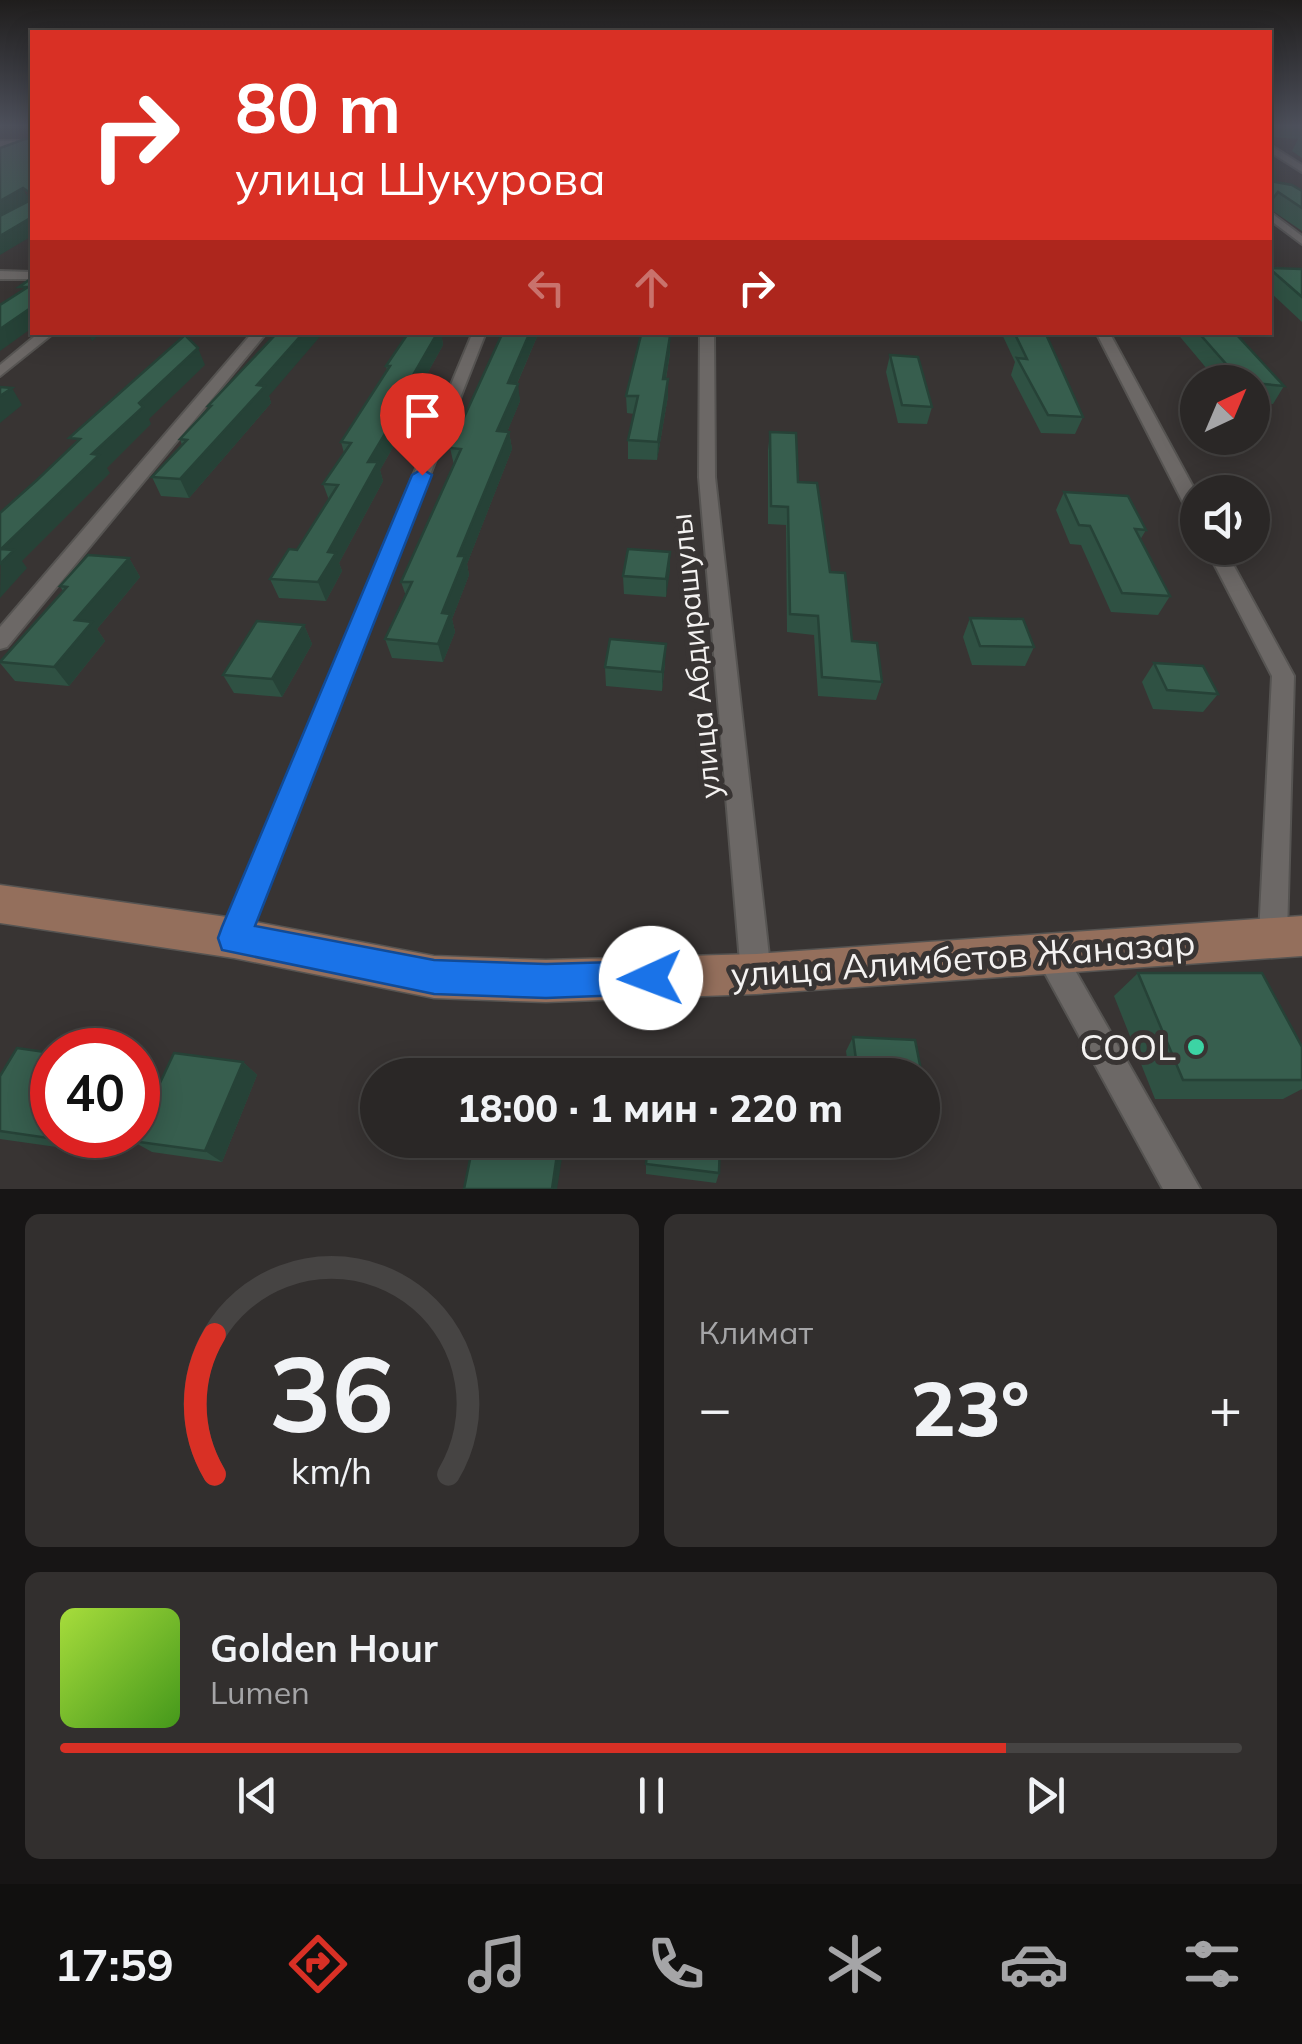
<!DOCTYPE html>
<html lang="ru">
<head>
<meta charset="utf-8">
<style>
  :root { --surface:#2a2726; --page:#322f2e; --text:#f1f3f6; --muted:#a5a5a7; --line:#464443; --accent:#d93025 }
  body { margin:0; font-family:Mulish,sans-serif; background:var(--page); color:var(--text); height:100vh; display:flex; flex-direction:column; font-size:38px; white-space:nowrap }
  * { box-sizing:border-box; margin:0 }
  p { font-size:32px; color:var(--muted) }
  .icon { flex:none; width:55px; height:55px; fill:none; stroke:currentColor; stroke-width:2; stroke-linecap:round; stroke-linejoin:round }
  .map { position:relative; height:1189px; overflow:hidden }
  .details { display:flex; flex-direction:column; gap:25px; padding:25px; background:#171515; flex:1 }
  .details>* { flex:none }
  .guide { position:absolute; left:30px; top:30px; width:1242px; height:305px; border-radius:0px; box-shadow:0 5px 25px #0003,0 0 0 2px var(--line); background:#d93025; color:#fff; overflow:hidden }
  .needle { width:65px; rotate:44deg }
  .tools { position:absolute; left:1180px; top:365px; display:grid; gap:20px }
  .tools a { display:grid; place-items:center; width:90px; height:90px; border-radius:50%; background:var(--surface); box-shadow:0 5px 25px #0003,0 0 0 2px var(--line); font-size:50px }
  .speed { position:absolute; left:30px; top:1028px; display:flex; gap:20px; font-size:50px; font-weight:700; text-align:center }
  .speed>* { display:grid; place-content:center; width:130px; height:130px; border-radius:50%; background:var(--surface); box-shadow:0 5px 25px #0003,0 0 0 2px var(--line); line-height:1 }
  .speed .limit { border:15px solid #d22; background:#fff; color:#111 }
  .pin { position:absolute; display:grid; place-items:center; width:85px; height:85px; color:#fff; margin:-102px -42px; border-radius:50% 50% 50% 0; rotate:-45deg; box-shadow:0 0 10px #0007 }
  .pin .icon { rotate:45deg }
  .me { position:absolute; width:110px; margin:-55px; rotate:268deg; stroke-linejoin:round; filter:drop-shadow(0 0 8px #0008) }
  .turn { display:flex; align-items:center; gap:35px; height:210px; padding:0 40px; font-size:45px }
  .turn .icon { width:130px; height:130px; stroke-width:2.5 }
  .turn b { display:block; font-size:70px; line-height:85px }
  .lanes { display:flex; align-items:center; height:95px; padding:0 40px; background:#0003; justify-content:center; gap:50px; direction:ltr }
  .lanes .off { opacity:.35 }
  .big { font-size:75px; font-weight:800; line-height:1.1 }
  .details .widget { flex:1; display:flex; flex-direction:column; justify-content:center; gap:15px; min-width:0; padding:0 35px; border-radius:15px; background:var(--page) }
  .details .dial { align-items:center; gap:0 }
  .dial svg { height:260px; overflow:visible; fill:none; stroke:var(--line); stroke-width:7; stroke-linecap:round; text-anchor:middle }
  .dial text { fill:var(--text); stroke:none }
  .song { display:flex; align-items:center; gap:30px }
  .cover { width:120px; height:120px; border-radius:15px; background:linear-gradient(135deg,hsl(80 70% 55%),hsl(100 70% 35%)) }
  .played { height:10px; border-radius:5px; background:linear-gradient(90deg,var(--accent) 80%,var(--line) 80%) }
  .keys { display:flex; justify-content:space-around; direction:ltr }
  .heat { display:flex; justify-content:space-between; align-items:center; font-size:55px; direction:ltr }
  .details .tiles { flex:1; display:grid; gap:25px; grid-template-columns:1fr 1fr }
  .widget:last-child { grid-column:span 2 }
  .trip { position:absolute; left:360px; top:1058px; width:580px; height:100px; border-radius:50px; background:var(--surface); box-shadow:0 5px 25px #0003,0 0 0 2px var(--line); font-weight:800; line-height:100px; text-align:center }
  .menu { display:flex; height:160px; justify-content:space-around; align-items:center; background:#11100f; color:var(--muted) }
  .menu .icon { width:70px; height:70px }
  .menu .active { color:var(--accent) }
  .menu b { font-size:45px; color:var(--text) }
  .map>svg:first-child { display:block }
  .lines { fill:none; stroke-linecap:round; stroke-linejoin:round }
  .street-casing { stroke:#565452; stroke-width:4 }
  .secondary-casing { stroke:#565452; stroke-width:3 }
  .street { fill:#6c6866; fill-rule:evenodd }
  .secondary { fill:#946f5c; fill-rule:evenodd }
  .wall { fill:#2f5143 }
  .shaded-wall { fill:#264237 }
  .building { fill:#375e4e; stroke:#264237; stroke-width:2.5 }
  .route { fill:#1a73e8; stroke:#114b97; stroke-width:2.5 }
  .poi-dot { fill:#3cd4a4; stroke:#383433; stroke-width:4 }
  .labels { text-anchor:middle; dominant-baseline:central; stroke-width:10; stroke-linejoin:round; paint-order:stroke }
  .street-label { font-size:30px; fill:#f4f2f1; stroke:#383433 }
  .near-street-label { font-size:35px; fill:#f4f2f1; stroke:#383433 }
  .near-poi-label { font-size:35px; fill:#f4f2f1; stroke:#383433; text-anchor:end }
</style>
</head>
<body>
<div class="map">
<svg width="1302" height="1189" viewBox="0 0 1302 1189">
  <rect width="100%" height="100%" fill="#383433"/>
  <g class="lines">
    <g class="street-casing">
      <g id="street">
        <polygon points="0,141 32,141 32,146 0,147"/>
        <polygon points="1270,145 1302,165 1302,172 1270,152"/>
        <polygon points="1270,212 1302,236 1302,244 1270,220"/>
        <polygon points="0,271 32,272 32,279 0,279"/>
        <polygon points="40,332 55,332 0,376 0,365"/>
        <polygon points="253,332 267,332 7,647 0,649 0,627"/>
        <polygon points="473,332 486,332 248,938 244,948 234,952 224,948 220,938"/>
        <polygon points="700,332 714,332 715,477 771,974 767,985 756,989 745,985 741,974 699,477"/>
        <polygon points="1096,332 1109,332 1198,496 1198,519 1189,514"/>
        <polygon points="1206,548 1224,548 1294,676 1287,935 1283,945 1273,949 1263,945 1259,935 1272,676"/>
        <polygon points="1050,939 1060,944 1200,1189 1163,1189 1040,964 1035,954 1040,944"/>
      </g>
    </g>
    <g class="secondary-casing">
      <polygon id="secondary" points="0,885 234,918 434,956 546,960 756,954 1302,916 1302,956 756,994 546,1002 434,998 234,958 0,923"/>
    </g>
    <use href="#street" class="street"/>
    <use href="#secondary" class="secondary"/>
  </g>
  <g class="wall">
    <polygon points="1276,126 1302,126 1302,158 1292,151 1298,139 1271,137"/>
    <polygon points="1270,169 1275,182 1302,191 1302,231 1270,209"/>
    <polygon points="1270,268 1302,269 1302,322 1270,292"/>
    <polygon points="409,332 441,332 443,345 395,432 397,440 380,470 383,481 339,563 342,571 326,601 279,598 270,579 297,550 329,500 323,484 344,453 341,442 387,370 386,366"/>
    <polygon points="503,332 539,332 517,384 520,401 507,432 509,432 512,449 467,564 469,575 452,619 455,632 443,662 392,658 385,639 406,596 401,582 454,465 450,448"/>
    <polygon points="1001,332 1045,332 1083,417 1075,434 1041,433 1011,375 1015,362"/>
    <polygon points="1176,332 1229,332 1284,386 1273,404 1252,402 1252,382 1218,382"/>
    <polygon points="670,336 670,353 666,379 668,396 657,460 628,459 628,440 634,414 627,413 626,396"/>
    <polygon points="890,355 932,407 927,424 898,423 886,372"/>
    <polygon points="269,396 271,403 189,498 161,496 152,477 182,445 180,439 209,409 208,406"/>
    <polygon points="770,432 798,482 830,572 852,641 882,682 876,700 818,696 814,635 787,632 786,525 768,524 768,450"/>
    <polygon points="1064,492 1146,530 1140,540 1170,596 1158,615 1111,612 1081,545 1070,544 1056,510"/>
    <polygon points="670,552 666,597 624,594 623,576"/>
    <polygon points="129,558 140,577 97,629 105,641 69,686 15,681 0,663 0,661 63,591 60,586"/>
    <polygon points="970,618 1034,647 1025,666 972,665 963,637"/>
    <polygon points="304,625 312,644 282,697 234,693 223,675"/>
    <polygon points="665,663 662,691 606,686 605,667"/>
    <polygon points="1154,663 1218,694 1203,712 1153,709 1142,682"/>
    <polygon points="1138,973 1302,1047 1302,1089 1283,1099 1155,1099 1114,996"/>
    <polygon points="853,1037 922,1075 849,1075 846,1051"/>
    <polygon points="243,1062 257,1075 222,1162 152,1152 132,1141"/>
    <polygon points="0,1076 78,1150 0,1139"/>
    <polygon points="646,1164 719,1173 716,1183 646,1174"/>
  </g>
  <g class="shaded-wall">
    <polygon points="23,188 30,202 0,219 0,201"/>
    <polygon points="32,217 32,236 0,255 0,236"/>
    <polygon points="32,307 32,328 0,351 0,329"/>
    <polygon points="87,332 103,332 92,341"/>
    <polygon points="304,332 324,332 269,396 271,403 189,498 180,479 257,385"/>
    <polygon points="438,332 441,332 443,345 395,432 397,440 380,470 383,481 339,563 342,571 326,601 318,582 328,552 386,422"/>
    <polygon points="530,332 539,332 510,400 508,383"/>
    <polygon points="670,336 670,353 663,396 663,379"/>
    <polygon points="198,348 205,365 149,419 151,424 107,468 110,473 22,561 27,568 0,598 1,549 92,454 139,403"/>
    <polygon points="668,379 668,396 657,460 658,442"/>
    <polygon points="518,384 520,401 500,449 497,431"/>
    <polygon points="12,388 22,405 0,423 0,396"/>
    <polygon points="509,432 512,449 467,564 469,575 452,619 455,632 443,662 438,644 442,613 458,556"/>
    <polygon points="670,552 670,571 666,597 666,579"/>
    <polygon points="129,558 140,577 97,629 105,641 69,686 54,667 75,620"/>
    <polygon points="304,625 312,644 282,697 272,679"/>
    <polygon points="666,644 665,663 662,691 662,672"/>
    <polygon points="243,1062 257,1075 222,1162 205,1151"/>
    <polygon points="57,1135 85,1135 78,1150 55,1139"/>
    <polygon points="559,1141 563,1152 557,1189 552,1189"/>
  </g>
  <g class="building">
    <polygon points="25,139 32,139 32,217 0,236 0,216 27,202 29,192 23,188 0,201 0,148"/>
    <polygon points="1270,169 1275,172 1275,182 1292,185 1302,191 1302,208 1278,192 1270,202"/>
    <polygon points="1270,268 1302,269 1302,297 1270,269"/>
    <polygon points="32,278 32,307 0,329 0,305 28,287 19,287"/>
    <polygon points="278,332 304,332 257,385 265,386 180,479 152,477 187,440 180,439 211,406 208,406"/>
    <polygon points="409,332 438,332 386,422 392,422 368,462 378,462 328,552 336,553 318,582 270,579 289,549 297,550 338,485 323,484 351,443 341,442 390,366 386,366"/>
    <polygon points="503,332 530,332 508,383 518,384 497,431 509,432 458,556 465,556 442,613 450,614 438,644 385,639 412,582 401,582 461,449 450,448"/>
    <polygon points="1014,332 1045,332 1083,417 1048,415 1017,358 1027,359"/>
    <polygon points="1198,332 1235,333 1284,386 1242,382"/>
    <polygon points="185,335 198,348 139,403 143,407 92,454 99,455 1,549 14,550 0,564 0,513 37,480 80,439 69,438"/>
    <polygon points="641,335 670,336 663,379 668,379 658,442 628,440 638,396 626,396"/>
    <polygon points="890,355 918,357 932,407 902,405"/>
    <polygon points="0,387 12,388 0,396"/>
    <polygon points="770,432 796,433 798,482 817,483 830,572 845,573 852,641 877,643 882,682 822,677 818,616 790,614 788,507 771,506"/>
    <polygon points="1064,492 1128,496 1146,530 1135,529 1170,596 1122,593 1090,526 1079,525"/>
    <polygon points="628,549 670,552 666,579 623,576"/>
    <polygon points="88,555 129,558 75,620 92,622 54,667 0,662 67,587 60,586"/>
    <polygon points="970,618 1023,619 1034,647 980,646"/>
    <polygon points="257,621 304,625 272,679 223,675"/>
    <polygon points="610,639 666,644 662,672 605,667"/>
    <polygon points="1154,663 1203,666 1218,694 1167,690"/>
    <polygon points="1138,973 1262,973 1302,1047 1302,1080 1183,1080"/>
    <polygon points="853,1037 915,1040 922,1075 858,1075"/>
    <polygon points="17,1048 52,1053 52,1135 57,1135 55,1139 0,1131 0,1076"/>
    <polygon points="174,1053 243,1062 205,1151 132,1141 135,1135 138,1135 138,1130"/>
    <polygon points="922,1079 928,1112 922,1111"/>
    <polygon points="474,1140 559,1141 552,1189 464,1189"/>
    <polygon points="648,1140 720,1140 719,1173 646,1164"/>
  </g>
  <linearGradient id="sky" x2="0" y2="1"><stop stop-color="#1f1d1c"/><stop offset="0.43" stop-color="#4d505b"/><stop offset="1" stop-color="#4d505b" stop-opacity="0"/></linearGradient>
  <rect width="1302" height="292" fill="url(#sky)"/>
  <polygon class="route" points="422,469 432,475 255,926 434,960 546,964 651,961 663,965 668,978 663,990 651,994 546,998 434,994 222,950 218,938 222,927 412,475"/>
  <circle class="poi-dot" cx="1196" cy="1047" r="10"/>
  <g class="labels">
    <g class="street-label">
      <text transform="translate(695 656) rotate(-96)">улица Абдирашулы</text>
    </g>
    <g class="near-street-label">
      <text transform="translate(963 958) rotate(-4)">улица Алимбетов Жаназар</text>
    </g>
    <g class="near-poi-label">
      <text x="1176" y="1047">COOL</text>
    </g>
  </g>
</svg>
<div class="tools">
<a><svg class="needle" viewBox="-14 -14 28 28"><path d="M0-13l5 13h-10z" fill="#e53935"/><path d="M0 13l5-13h-10z" fill="#a5a5a7"/></svg></a>
<a><svg class="icon" aria-label="sound" viewBox="0 0 24 24"><path d="M4 9h4l5-4v14l-5-4H4zM17 9q2 3 0 6"/></svg></a>
</div>
<div class="speed"><div class="limit">40</div></div>
<div class="pin" style="left:422px;top:475px;background:#d93025"><svg class="icon" aria-label="arrive" viewBox="0 0 24 24"><path d="M6 21V4h12l-3 4 3 4H6"/></svg></div>
<svg class="me" style="left:651px;top:978px" viewBox="-20 -20 40 40"><circle r="19" fill="#fff"/><path d="M0-13L10 11 0 6-10 11z" fill="#1a73e8"/></svg>
<div class="trip">18:00 · 1 мин · 220 m</div>
<div class="guide">
<div class="turn"><svg class="icon" aria-label="right" viewBox="0 0 24 24"><path d="M7 20v-9h11M14 6l5 5-5 5"/></svg><div><b>80 m</b>улица Шукурова</div></div>
<div class="lanes"><svg class="icon off" aria-label="left" viewBox="0 0 24 24"><path d="M17 20v-9H6M10 6l-5 5 5 5"/></svg><svg class="icon off" aria-label="ahead" viewBox="0 0 24 24"><path d="M12 20V5M6 11l6-6 6 6"/></svg><svg class="icon" aria-label="right" viewBox="0 0 24 24"><path d="M7 20v-9h11M14 6l5 5-5 5"/></svg></div>
</div>
</div>
<section class="details">
<div class="tiles">
<div class="widget dial"><svg viewBox="0 0 100 80">
<path d="M14 69A42 42 0 1 1 86 69"/>
<path d="M14 69A42 42 0 0 1 14 26" stroke="#d93025"/>
<text x="50" y="56" font-size="32" font-weight="700">36</text>
<text x="50" y="72" font-size="11">km/h</text>
</svg></div>
<div class="widget"><p>Климат</p>
<div class="heat"><a>−</a><b class="big">23°</b><a>+</a></div>
</div>
<div class="widget">
<div class="song"><i class="cover"></i><div><b>Golden Hour</b><p>Lumen</p></div></div>
<div class="played"></div>
<div class="keys"><svg class="icon" aria-label="previous" viewBox="0 0 24 24"><path d="M18 5L8 12l10 7zM5 5v14"/></svg><svg class="icon" aria-label="pause" viewBox="0 0 24 24"><path d="M8 5v14M16 5v14"/></svg><svg class="icon" aria-label="next" viewBox="0 0 24 24"><path d="M6 5l10 7-10 7zM19 5v14"/></svg></div>
</div>
</div>
</section>
<nav class="menu">
<b>17:59</b>
<svg class="icon active" aria-label="directions" viewBox="0 0 24 24"><path d="M12 3l9 9-9 9-9-9zM9 14v-3h6M13 9l2 2-2 2"/></svg>
<svg class="icon" aria-label="music" viewBox="0 0 24 24"><path d="M9 18V5l10-2v13"/><circle cx="6" cy="18" r="3"/><circle cx="16" cy="16" r="3"/></svg>
<svg class="icon" aria-label="phone" viewBox="0 0 24 24"><path d="M5 4h4l2 5-3 2q2 4 5 5l2-3 5 2v4C11 20 4 13 5 4z"/></svg>
<svg class="icon" aria-label="climate" viewBox="0 0 24 24"><path d="M12 3v18M4 7l16 10M4 17L20 7"/></svg>
<svg class="icon" aria-label="car" viewBox="0 0 24 24"><path d="M5 17H2v-5l4-1 3-4h7l3 4 3 1v5h-3M9 17h6M6 11h13"/><circle cx="7" cy="17" r="2"/><circle cx="17" cy="17" r="2"/></svg>
<svg class="icon" aria-label="filters" viewBox="0 0 24 24"><path d="M4 7h16M4 17h16"/><circle cx="9" cy="7" r="2"/><circle cx="15" cy="17" r="2"/></svg>
</nav>
</body>
</html>
